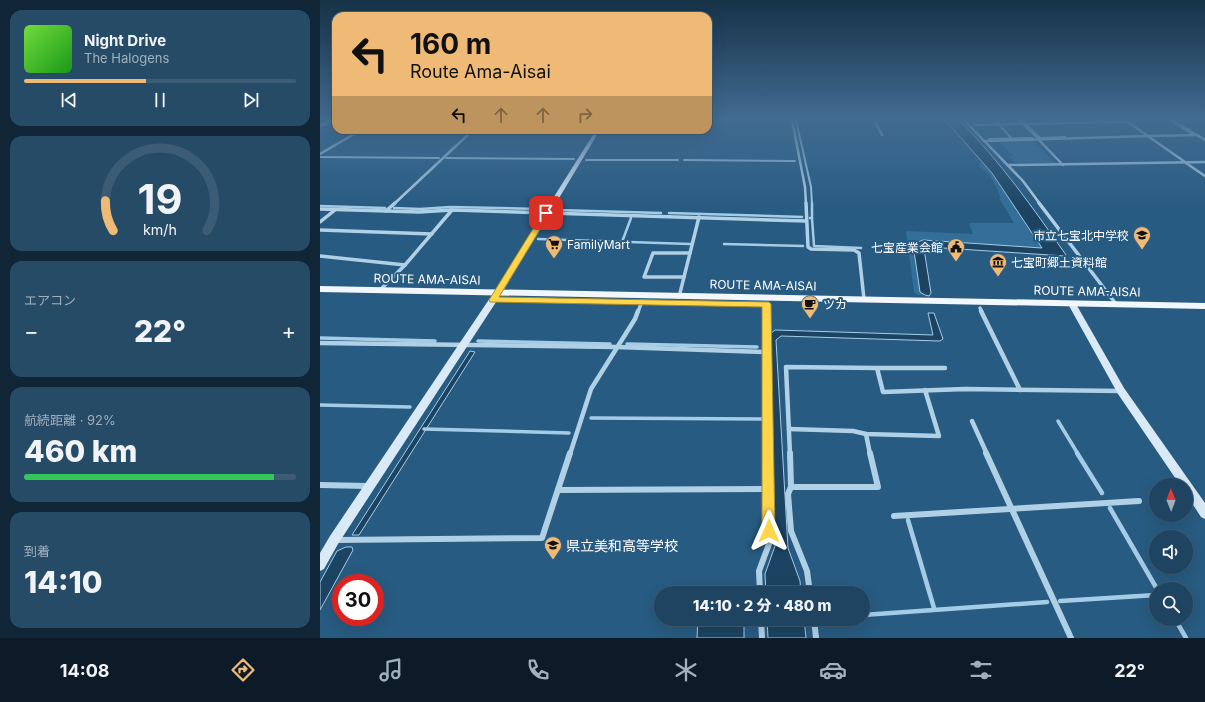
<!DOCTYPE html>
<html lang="ja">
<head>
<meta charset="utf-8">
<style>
  :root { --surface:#1e4461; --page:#264b67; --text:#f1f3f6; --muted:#a1b0bd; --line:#3c5c76; --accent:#eeba76 }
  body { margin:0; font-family:Inter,"Noto Sans JP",sans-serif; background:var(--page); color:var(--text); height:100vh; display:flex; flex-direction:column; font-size:15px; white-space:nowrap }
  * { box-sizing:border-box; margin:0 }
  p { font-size:13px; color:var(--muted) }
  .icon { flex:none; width:22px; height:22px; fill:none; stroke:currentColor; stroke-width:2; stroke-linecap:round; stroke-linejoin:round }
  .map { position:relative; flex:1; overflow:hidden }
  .side { display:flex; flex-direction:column; gap:10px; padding:10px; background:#102535; width:320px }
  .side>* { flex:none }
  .top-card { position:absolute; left:12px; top:12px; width:380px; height:122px; border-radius:12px; box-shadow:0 4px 16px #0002,0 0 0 1px var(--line); background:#eeba76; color:#111; overflow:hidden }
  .needle { width:26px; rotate:359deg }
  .fabs { position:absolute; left:829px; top:478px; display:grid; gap:8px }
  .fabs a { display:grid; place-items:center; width:44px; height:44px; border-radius:50%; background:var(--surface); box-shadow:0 4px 16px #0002,0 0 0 1px var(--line); font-size:20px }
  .speed { position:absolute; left:12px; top:574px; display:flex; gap:8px; font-size:20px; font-weight:700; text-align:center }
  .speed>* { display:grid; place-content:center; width:52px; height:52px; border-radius:50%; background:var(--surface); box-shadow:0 4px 16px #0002,0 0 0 1px var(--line); line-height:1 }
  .speed .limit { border:6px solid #d22; background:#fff; color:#111 }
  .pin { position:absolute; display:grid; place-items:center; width:34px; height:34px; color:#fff; margin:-17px; border-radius:8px; box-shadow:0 2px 6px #0006 }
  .me { position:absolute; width:44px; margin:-22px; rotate:0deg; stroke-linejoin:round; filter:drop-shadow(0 0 3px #0008) }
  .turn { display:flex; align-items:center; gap:14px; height:84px; padding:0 12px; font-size:18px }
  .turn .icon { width:52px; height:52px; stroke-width:2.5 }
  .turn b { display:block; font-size:28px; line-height:34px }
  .lanes { display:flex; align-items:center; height:38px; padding:0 12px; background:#0003; justify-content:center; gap:20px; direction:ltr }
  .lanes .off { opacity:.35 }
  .big { font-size:30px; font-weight:800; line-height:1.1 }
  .side .card { flex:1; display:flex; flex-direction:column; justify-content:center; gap:6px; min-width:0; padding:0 14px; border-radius:12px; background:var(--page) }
  .side .dial { align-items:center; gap:0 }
  .dial svg { height:104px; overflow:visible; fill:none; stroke:var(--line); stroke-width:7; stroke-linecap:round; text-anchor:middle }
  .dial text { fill:var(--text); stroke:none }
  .song { display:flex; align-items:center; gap:12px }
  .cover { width:48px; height:48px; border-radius:6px; background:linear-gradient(135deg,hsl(100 70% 55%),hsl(120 70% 35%)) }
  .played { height:4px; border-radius:2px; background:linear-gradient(90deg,var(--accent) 45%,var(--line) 45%) }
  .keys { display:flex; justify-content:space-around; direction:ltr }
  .heat { display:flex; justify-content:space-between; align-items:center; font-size:22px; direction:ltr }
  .charge { height:6px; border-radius:3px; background:linear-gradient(90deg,#34c759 92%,var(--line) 0) }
  .trip { position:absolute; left:334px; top:586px; width:216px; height:40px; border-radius:20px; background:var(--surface); box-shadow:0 4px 16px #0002,0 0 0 1px var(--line); font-weight:800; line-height:40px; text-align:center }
  .tab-bar { display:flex; height:64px; justify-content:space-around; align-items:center; background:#0c1b27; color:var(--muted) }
  .tab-bar .icon { width:28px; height:28px }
  .tab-bar .active { color:var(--accent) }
  .tab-bar b { font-size:18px; color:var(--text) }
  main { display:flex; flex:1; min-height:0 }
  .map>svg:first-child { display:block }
  .green { fill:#336f99 }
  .water { fill:#1c4462; stroke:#a5cce6 }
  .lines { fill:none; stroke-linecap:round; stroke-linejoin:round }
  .stream-far3 { stroke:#a5cce6; stroke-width:2 }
  .stream-far2 { stroke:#a5cce6; stroke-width:2.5 }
  .stream-far1 { stroke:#a5cce6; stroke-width:3.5 }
  .stream { stroke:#a5cce6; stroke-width:4.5 }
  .street-far3 { stroke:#b0d0e6; stroke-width:2.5 }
  .street-far2 { stroke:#b0d0e6; stroke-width:3.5 }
  .street-far1 { stroke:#b0d0e6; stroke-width:4.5 }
  .street { stroke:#b0d0e6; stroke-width:6 }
  .secondary { fill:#d9eaf6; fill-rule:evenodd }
  .primary { fill:#f1f7fd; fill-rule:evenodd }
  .route { fill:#ffd54a; stroke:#a68a30 }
  .labels { text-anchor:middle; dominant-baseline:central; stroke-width:4; stroke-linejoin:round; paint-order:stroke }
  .poi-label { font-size:12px; fill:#fff; stroke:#285b81; text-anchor:start }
  .street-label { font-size:12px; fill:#fff; stroke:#285b81 }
  .near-poi-label { font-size:14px; fill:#fff; stroke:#285b81; text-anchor:start }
</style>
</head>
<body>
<main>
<section class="side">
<div class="card">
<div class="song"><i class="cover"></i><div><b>Night Drive</b><p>The Halogens</p></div></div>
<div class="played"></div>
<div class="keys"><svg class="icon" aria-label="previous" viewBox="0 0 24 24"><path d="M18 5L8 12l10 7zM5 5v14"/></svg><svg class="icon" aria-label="pause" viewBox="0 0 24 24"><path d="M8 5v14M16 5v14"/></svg><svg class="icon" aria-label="next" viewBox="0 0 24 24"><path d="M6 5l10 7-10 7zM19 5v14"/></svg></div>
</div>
<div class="card dial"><svg viewBox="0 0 100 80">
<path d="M14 69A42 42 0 1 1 86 69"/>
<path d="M14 69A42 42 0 0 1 8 46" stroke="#eeba76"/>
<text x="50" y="56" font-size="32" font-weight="700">19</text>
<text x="50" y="72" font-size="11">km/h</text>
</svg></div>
<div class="card"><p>エアコン</p>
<div class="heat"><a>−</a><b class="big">22°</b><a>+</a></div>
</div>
<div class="card"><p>航続距離 · 92%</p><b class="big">460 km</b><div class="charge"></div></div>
<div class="card"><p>到着</p><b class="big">14:10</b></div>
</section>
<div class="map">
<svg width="885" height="638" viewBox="0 0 885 638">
  <rect width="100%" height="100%" fill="#285b81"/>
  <g class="green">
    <polygon points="713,141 735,163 695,163 689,156 693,156 680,142"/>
    <path d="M660,163H663L672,173L722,248L603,240L600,292L605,295H598L594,292L586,231L653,234L649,223H694L679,198L681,197C675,186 671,171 659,167Z"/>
  </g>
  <g class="water">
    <path d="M625,120H639C680,161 713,208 746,255L745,256L608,247L604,249L611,293L609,296L605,295L600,292L593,244L603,240L722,248L672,173Z"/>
    <polygon points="608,313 614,313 623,339 620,341 461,336 456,340 468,548 480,581 481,593 446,593 445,574 455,546 450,334 455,330 613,335"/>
    <polygon points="150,351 155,352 39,535 32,535"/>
    <polygon points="26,547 32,547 33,550 0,610 0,582 17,551"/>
    <polygon points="378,619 424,619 424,638 377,638"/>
    <polygon points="447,619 484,619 486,638 448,638"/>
  </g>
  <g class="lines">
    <g class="stream-far3">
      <polyline points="476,120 491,187 492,204"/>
      <polyline points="675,120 692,139"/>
      <polyline points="702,120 720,138 745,137"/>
      <polyline points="850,120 872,134"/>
      <polyline points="706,124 805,122 803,120"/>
      <polyline points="0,125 9,120"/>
      <polyline points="654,125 701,124"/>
      <polyline points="669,139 712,138"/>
      <polyline points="0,157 119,158"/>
      <polyline points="126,158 254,159"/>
      <polyline points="266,160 358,160"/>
      <polyline points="364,160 475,161"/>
    </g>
    <g class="stream-far2">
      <polyline points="0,206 65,208"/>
      <polyline points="74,208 100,209 130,207 221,209"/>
      <polyline points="236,210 341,213"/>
      <polyline points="349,213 482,217"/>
      <polyline points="490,218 492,218 492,203"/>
      <polyline points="492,218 494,246 541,248"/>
      <polyline points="218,239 370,244"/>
      <polyline points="302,242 311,218"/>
      <polyline points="404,244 483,246"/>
    </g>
    <g class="stream-far1">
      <polyline points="0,338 115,341"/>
      <polyline points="158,341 290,344"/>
      <polyline points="307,344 437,347"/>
      <polyline points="0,405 90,407"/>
      <polyline points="271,418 442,419"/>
      <polyline points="738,421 758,454"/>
      <polyline points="104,429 249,433"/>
    </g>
    <g class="stream">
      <polyline points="757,453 782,493"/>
      <polyline points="790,508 837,589"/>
      <polyline points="588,520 614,608"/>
      <polyline points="740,601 836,595"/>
      <polyline points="543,615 727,602"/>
      <polyline points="855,619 866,638"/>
    </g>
    <g class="street-far3">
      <polyline points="472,120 485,187 486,204"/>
      <polyline points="554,120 562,135"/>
      <polyline points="644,120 703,181 720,204"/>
      <polyline points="699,120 719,139"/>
      <polyline points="805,120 865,162"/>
      <polyline points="852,120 885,140"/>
      <polyline points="0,126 13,120"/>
      <polyline points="828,136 878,135"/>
      <polyline points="718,139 743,165"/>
      <polyline points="666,141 828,136"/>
      <polyline points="0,154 41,130"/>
      <polyline points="866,163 885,176"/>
      <polyline points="689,165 885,162"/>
      <polyline points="74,204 153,130"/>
    </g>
    <g class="street-far2">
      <polyline points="486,203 488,247 491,249 534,250 539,253 544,299"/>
      <polyline points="719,203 796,304"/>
      <polyline points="0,209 99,212 132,210 486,221"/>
      <polyline points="66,211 75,203"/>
      <polyline points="0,222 15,210"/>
      <polyline points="0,230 112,234"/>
      <polyline points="0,256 85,265"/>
      <polyline points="364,277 324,277 333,253 370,253"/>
      <polyline points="60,290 85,265 132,210"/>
      <polyline points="359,297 379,217"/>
      <polyline points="446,304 446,312"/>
      <polyline points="660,308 662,312"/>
      <polyline points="318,312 322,301"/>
    </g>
    <g class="street-far1">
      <polyline points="446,311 448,454"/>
      <polyline points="661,311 700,390"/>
      <polyline points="0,343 297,347 447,352"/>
      <polyline points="557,368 625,368"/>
      <polyline points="652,421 667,454"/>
      <polyline points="469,429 533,431 546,434 619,436 605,390"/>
      <polyline points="546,434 550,454"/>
      <polyline points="250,454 271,389 315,319 318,311"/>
      <polyline points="470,454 466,367 557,368 563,392 645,389 801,391"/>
    </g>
    <g class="street">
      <polyline points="470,453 471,487 468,494 471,531 487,571 490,593"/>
      <polyline points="666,453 751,638"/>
      <polyline points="0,485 48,486"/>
      <polyline points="471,487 558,487 550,453"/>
      <polyline points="238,490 448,489"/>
      <polyline points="574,516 819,501"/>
      <polyline points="17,540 222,538 250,453"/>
      <polyline points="440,593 439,571 449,544 448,453"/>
      <polyline points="441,619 442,638"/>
      <polyline points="494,619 496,638"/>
    </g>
    <g class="secondary">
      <polygon points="276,130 280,130 180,296 18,544 4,569 0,571 0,553 10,536 174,292"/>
      <polygon points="752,301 756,304 804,388 885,503 885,519 881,517 866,494 866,485 860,485 798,394 748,304"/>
    </g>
    <polygon class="primary" points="0,286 885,303 885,309 0,292"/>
  </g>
  <linearGradient id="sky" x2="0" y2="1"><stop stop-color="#163247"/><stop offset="0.57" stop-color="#426c92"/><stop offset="1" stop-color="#426c92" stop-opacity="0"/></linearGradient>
  <rect width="885" height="209" fill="url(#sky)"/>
  <polygon class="route" points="224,211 226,211 230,213 179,297 449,302 451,304 455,531 453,535 449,537 444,535 442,531 442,307 170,302 169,300"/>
  <defs>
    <g id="school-pin" transform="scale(0.9)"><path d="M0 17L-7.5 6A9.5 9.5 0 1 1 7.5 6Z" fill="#eeba76" stroke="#285b81"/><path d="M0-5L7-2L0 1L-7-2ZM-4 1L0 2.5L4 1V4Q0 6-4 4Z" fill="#111"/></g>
    <g id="supermarket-pin" transform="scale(0.9)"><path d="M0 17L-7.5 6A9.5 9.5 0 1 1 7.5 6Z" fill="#eeba76" stroke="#285b81"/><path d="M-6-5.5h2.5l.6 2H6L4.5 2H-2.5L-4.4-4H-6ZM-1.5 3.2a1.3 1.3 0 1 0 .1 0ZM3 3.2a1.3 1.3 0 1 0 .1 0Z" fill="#111"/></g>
    <g id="civic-pin" transform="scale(0.9)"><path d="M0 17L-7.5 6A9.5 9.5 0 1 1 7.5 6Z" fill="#eeba76" stroke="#285b81"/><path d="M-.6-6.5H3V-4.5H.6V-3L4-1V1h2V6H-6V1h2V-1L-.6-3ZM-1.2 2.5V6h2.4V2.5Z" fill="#111"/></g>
    <g id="museum-pin" transform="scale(0.9)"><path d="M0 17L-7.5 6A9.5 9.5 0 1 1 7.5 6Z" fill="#eeba76" stroke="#285b81"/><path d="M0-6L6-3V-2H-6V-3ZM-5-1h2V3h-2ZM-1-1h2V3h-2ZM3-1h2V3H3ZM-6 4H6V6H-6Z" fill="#111"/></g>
    <g id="cafe-pin" transform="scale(0.9)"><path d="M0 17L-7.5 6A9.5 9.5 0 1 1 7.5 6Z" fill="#eeba76" stroke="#285b81"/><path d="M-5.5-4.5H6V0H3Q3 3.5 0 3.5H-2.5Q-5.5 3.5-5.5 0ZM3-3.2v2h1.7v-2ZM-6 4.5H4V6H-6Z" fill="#111"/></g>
  </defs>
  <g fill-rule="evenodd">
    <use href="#school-pin" x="822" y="235"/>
    <use href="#supermarket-pin" x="234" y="244"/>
    <use href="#civic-pin" x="636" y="247"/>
    <use href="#museum-pin" x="678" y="262"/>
    <use href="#cafe-pin" x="490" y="304"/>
    <use href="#school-pin" x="233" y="545"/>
  </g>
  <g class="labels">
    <g class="poi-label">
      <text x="809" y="235" text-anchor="end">市立七宝北中学校</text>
      <text x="247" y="244">FamilyMart</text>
      <text x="623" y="247" text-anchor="end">七宝産業会館</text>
      <text x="691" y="262">七宝町郷土資料館</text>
      <text x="503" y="304">ツカ</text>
    </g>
    <g class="street-label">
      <text transform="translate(107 279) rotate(1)">ROUTE AMA-AISAI</text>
      <text transform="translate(443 285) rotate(1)">ROUTE AMA-AISAI</text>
      <text transform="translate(767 291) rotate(1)">ROUTE AMA-AISAI</text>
    </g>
    <g class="near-poi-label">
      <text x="246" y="545">県立美和高等学校</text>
    </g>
  </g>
</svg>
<div class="fabs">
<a><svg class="needle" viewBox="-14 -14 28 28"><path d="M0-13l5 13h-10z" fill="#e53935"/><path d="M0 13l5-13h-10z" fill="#a1b0bd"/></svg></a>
<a><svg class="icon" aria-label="sound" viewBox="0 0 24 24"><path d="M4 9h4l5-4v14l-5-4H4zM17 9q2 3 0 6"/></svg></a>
<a><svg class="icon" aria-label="search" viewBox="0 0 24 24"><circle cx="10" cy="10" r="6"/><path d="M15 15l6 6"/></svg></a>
</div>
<div class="speed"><div class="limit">30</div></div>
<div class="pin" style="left:226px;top:213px;background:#d93025"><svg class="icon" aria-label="arrive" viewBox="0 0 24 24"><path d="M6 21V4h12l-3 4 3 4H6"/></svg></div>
<svg class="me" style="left:449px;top:531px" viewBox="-20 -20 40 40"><path d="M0-17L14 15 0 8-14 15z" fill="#ffd54a" stroke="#fff" stroke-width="4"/></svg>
<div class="trip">14:10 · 2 分 · 480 m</div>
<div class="top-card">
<div class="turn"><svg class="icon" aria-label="left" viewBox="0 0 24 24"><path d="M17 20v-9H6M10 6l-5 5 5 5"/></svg><div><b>160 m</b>Route Ama-Aisai</div></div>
<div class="lanes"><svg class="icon" aria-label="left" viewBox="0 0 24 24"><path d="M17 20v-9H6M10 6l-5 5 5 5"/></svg><svg class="icon off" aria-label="ahead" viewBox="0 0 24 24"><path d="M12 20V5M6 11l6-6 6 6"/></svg><svg class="icon off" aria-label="ahead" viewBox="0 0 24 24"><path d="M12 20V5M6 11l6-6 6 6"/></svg><svg class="icon off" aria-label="right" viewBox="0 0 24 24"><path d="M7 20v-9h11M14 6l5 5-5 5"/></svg></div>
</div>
</div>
</main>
<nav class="tab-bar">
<b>14:08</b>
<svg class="icon active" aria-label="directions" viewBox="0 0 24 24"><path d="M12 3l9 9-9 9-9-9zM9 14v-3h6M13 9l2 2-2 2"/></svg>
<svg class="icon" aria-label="music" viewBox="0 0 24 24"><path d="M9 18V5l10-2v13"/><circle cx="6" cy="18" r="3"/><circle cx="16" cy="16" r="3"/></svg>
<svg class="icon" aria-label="phone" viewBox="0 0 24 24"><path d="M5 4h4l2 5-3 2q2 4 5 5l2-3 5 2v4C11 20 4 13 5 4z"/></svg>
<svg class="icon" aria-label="climate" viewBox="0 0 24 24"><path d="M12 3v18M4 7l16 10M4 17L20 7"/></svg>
<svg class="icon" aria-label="car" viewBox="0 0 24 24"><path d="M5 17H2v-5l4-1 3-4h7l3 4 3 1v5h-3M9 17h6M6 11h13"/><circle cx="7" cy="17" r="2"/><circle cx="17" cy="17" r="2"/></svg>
<svg class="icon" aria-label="filters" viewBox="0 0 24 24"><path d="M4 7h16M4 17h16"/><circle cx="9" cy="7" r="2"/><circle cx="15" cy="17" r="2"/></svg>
<b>22°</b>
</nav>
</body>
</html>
